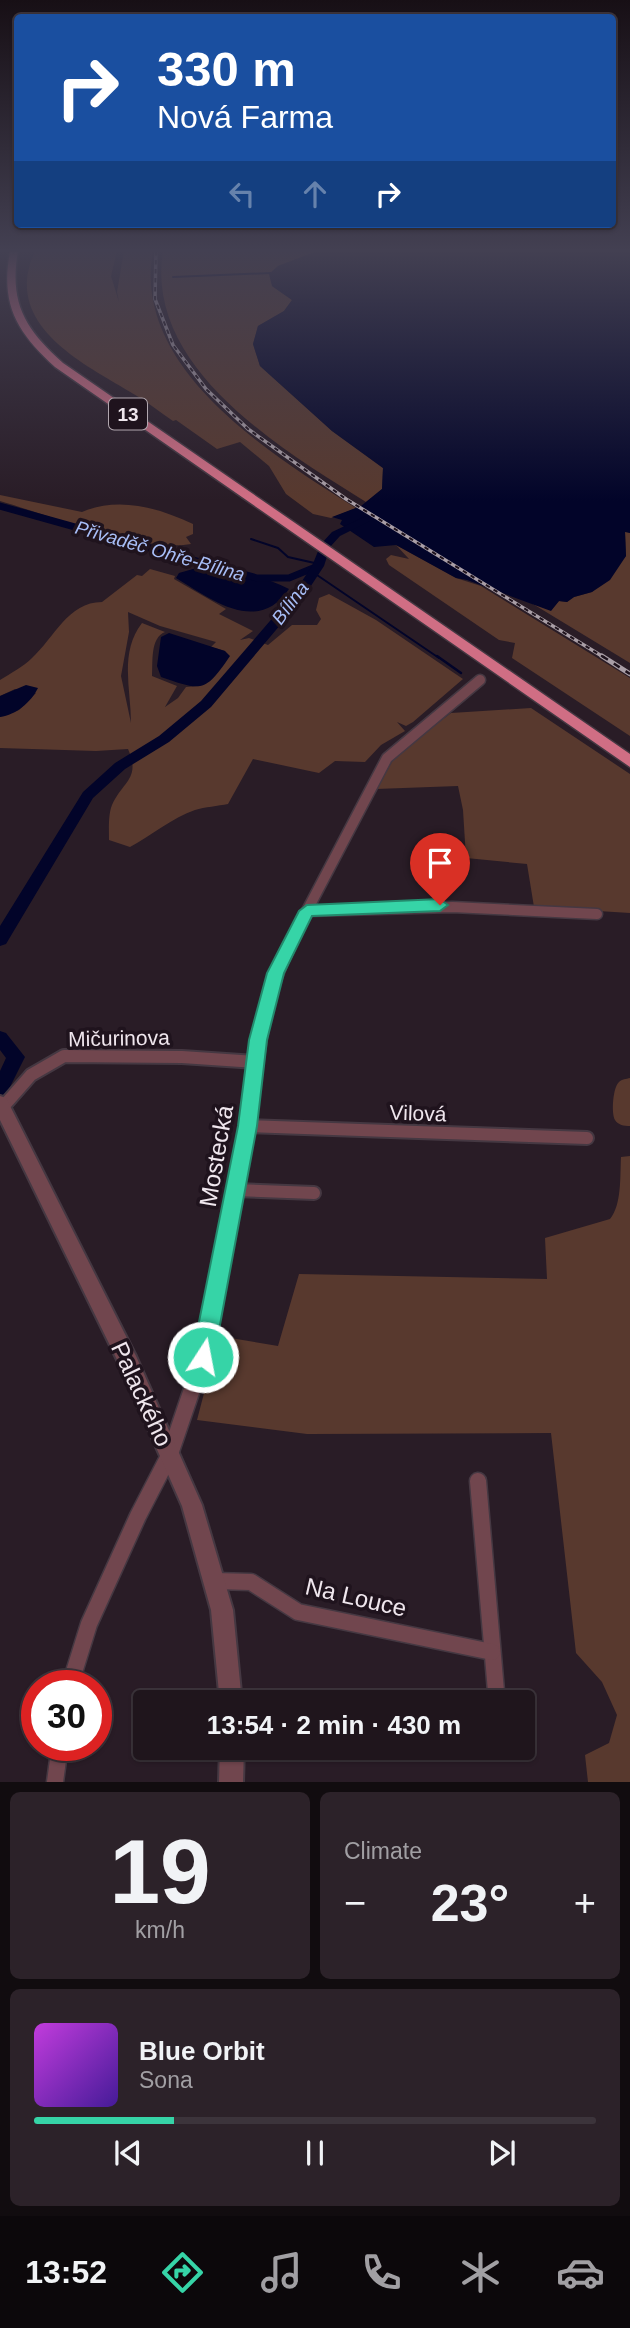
<!DOCTYPE html>
<html lang="en">
<head>
<meta charset="utf-8">
<style>
  :root { --surface:#1f151c; --page:#2c2229; --text:#f1f3f6; --muted:#a19fa3; --line:#3c343b; --accent:#36d4a7 }
  body { margin:0; font-family:Helvetica,sans-serif; background:var(--page); color:var(--text); height:100vh; display:flex; flex-direction:column; font-size:26px; white-space:nowrap }
  * { box-sizing:border-box; margin:0 }
  p { font-size:23px; color:var(--muted) }
  .icon { flex:none; width:38px; height:38px; fill:none; stroke:currentColor; stroke-width:2; stroke-linecap:round; stroke-linejoin:round }
  .map { position:relative; height:1782px; overflow:hidden }
  .details { display:flex; flex-direction:column; gap:10px; padding:10px; background:#110c0f; flex:1 }
  .details>* { flex:none }
  .guide { position:absolute; left:14px; top:14px; width:602px; height:214px; border-radius:7px; box-shadow:0 2px 5px #0004,0 0 0 2px var(--line); background:#1a4fa0; color:#fff; overflow:hidden }
  .speed { position:absolute; left:21px; top:1670px; display:flex; gap:14px; font-size:35px; font-weight:700; text-align:center }
  .speed>* { display:grid; place-content:center; width:91px; height:91px; border-radius:50%; background:var(--surface); box-shadow:0 2px 5px #0004,0 0 0 2px var(--line); line-height:1 }
  .speed .limit { border:10px solid #d22; background:#fff; color:#111 }
  .pin { position:absolute; display:grid; place-items:center; width:60px; height:60px; color:#fff; margin:-72px -30px; border-radius:50% 50% 50% 0; rotate:-45deg; box-shadow:0 0 7px #0007 }
  .pin .icon { rotate:45deg }
  .me { position:absolute; width:77px; margin:-38px; rotate:11deg; stroke-linejoin:round; filter:drop-shadow(0 0 5px #0008) }
  .turn { display:flex; align-items:center; gap:24px; height:147px; padding:0 28px; font-size:32px }
  .turn .icon { width:91px; height:91px; stroke-width:2.5 }
  .turn b { display:block; font-size:49px; line-height:60px }
  .lanes { display:flex; align-items:center; height:66px; padding:0 28px; background:#0003; justify-content:center; gap:35px; direction:ltr }
  .lanes .off { opacity:.35 }
  .big { font-size:52px; font-weight:600; line-height:1.1 }
  .details .card { flex:1; display:flex; flex-direction:column; justify-content:center; gap:10px; min-width:0; padding:0 24px; border-radius:10px; background:var(--page) }
  .details .dial { align-items:center; gap:0 }
  .dial b { font-size:91px; line-height:1 }
  .song { display:flex; align-items:center; gap:21px }
  .cover { width:84px; height:84px; border-radius:10px; background:linear-gradient(135deg,hsl(290 70% 55%),hsl(260 70% 35%)) }
  .played { height:7px; border-radius:4px; background:linear-gradient(90deg,var(--accent) 25%,var(--line) 25%) }
  .keys { display:flex; justify-content:space-around; direction:ltr }
  .heat { display:flex; justify-content:space-between; align-items:center; font-size:38px; direction:ltr }
  .details .tiles { flex:1; display:grid; gap:10px; grid-template-columns:1fr 1fr }
  .card:last-child { grid-column:span 2 }
  .trip { position:absolute; left:133px; top:1690px; width:402px; height:70px; border-radius:7px; background:var(--surface); box-shadow:0 2px 5px #0004,0 0 0 2px var(--line); font-weight:600; line-height:70px; text-align:center }
  .tabs { display:flex; height:112px; justify-content:space-around; align-items:center; background:#0c080b; color:var(--muted) }
  .tabs .icon { width:49px; height:49px }
  .tabs .selected { color:var(--accent) }
  .tabs b { font-size:32px; color:var(--text) }
  .map>svg:first-child { display:block }
  .green { fill:#58392e; fill-rule:evenodd }
  .water { fill:#020429 }
  .lines { fill:none; stroke-linecap:round; stroke-linejoin:round }
  .stream-far1 { stroke:#020429; stroke-width:2 }
  .stream { stroke:#020429; stroke-width:2.5 }
  .canal { stroke:#020429; stroke-width:7 }
  .river { fill:#020429; fill-rule:evenodd }
  .minor-far2-casing { stroke:#453842; stroke-width:13 }
  .minor-far1-casing { stroke:#453842; stroke-width:16 }
  .minor-casing { stroke:#453842; stroke-width:19 }
  .tertiary-casing { stroke:#453842; stroke-width:4 }
  .trunk-casing { stroke:#453842; stroke-width:3 }
  .minor-far2 { stroke:#71464e; stroke-width:10 }
  .minor-far1 { stroke:#71464e; stroke-width:12 }
  .minor { stroke:#71464e; stroke-width:16 }
  .tertiary { fill:#71464e; fill-rule:evenodd }
  .trunk { fill:#d06e84; fill-rule:evenodd }
  .rail-far1-casing { stroke:#a99ea6; stroke-width:3.5 }
  .rail-casing { stroke:#a99ea6; stroke-width:5 }
  .rail-far1 { stroke:#1f131d; stroke-width:2; stroke-dasharray:4.5; stroke-linecap:butt }
  .rail { stroke:#1f131d; stroke-width:2.5; stroke-dasharray:7; stroke-linecap:butt }
  .route { fill:#36d4a7; stroke:#238a6d; stroke-width:2 }
  .labels { text-anchor:middle; dominant-baseline:central; stroke-width:7; stroke-linejoin:round; paint-order:stroke }
  .shield { fill:#1f131d; stroke:#b1a7af; stroke-width:2 }
  .shield-label { font-size:19px; font-weight:bold; fill:#efe6ed }
  .far-water-label { font-size:19px; font-style:italic; fill:#a7bdf6; stroke:#1f131d }
  .street-label { font-size:21px; fill:#efe6ed; stroke:#1f131d }
  .near-street-label { font-size:24px; fill:#efe6ed; stroke:#1f131d }
</style>
</head>
<body>
<div class="map">
<svg width="630" height="1782" viewBox="0 0 630 1782">
  <rect width="100%" height="100%" fill="#291c26"/>
  <g class="green">
    <path d="M35,251H117L111,276L119,302L117,292L124,251H153C131,369 272,455 356,508L331,518L313,514L286,494L269,466L240,442L217,449L176,420L173,421C161,413 149,403 137,396C86,365 0,326 35,251Z"/>
    <path d="M163,251H318L278,266L272,286L292,300L284,311L258,326L253,344L260,366L332,431L383,468L382,489L366,502C283,450 144,368 163,251Z"/>
    <path d="M0,495L82,512C119,496 159,508 193,524V534L186,537L191,544C145,553 48,515 0,501Z"/>
    <polygon points="625,531 630,533 630,663 528,601 551,610 559,601 567,602 574,597 592,592 626,556"/>
    <polygon points="396,545 456,578 481,586 630,678 630,736 512,658 515,643 499,640 389,565 386,559 391,555 409,559"/>
    <path d="M150,569L175,576L174,579L226,609L219,614L253,631L240,640L249,638L268,645L292,625H317L321,619L316,610L319,598L329,594L376,620L463,679L413,722L406,726L397,722L405,731L381,745L365,762L335,761L319,773L253,759L228,804C218,806 205,807 195,810C173,817 151,836 130,847L109,840C109,830 108,815 112,805C123,781 141,779 128,749L96,751L0,748V717L19,710L36,693L15,689L0,696V680C11,673 23,667 32,658C54,638 68,602 102,602L137,575L142,576ZM128,612L160,626L216,642L211,647L225,651L199,686L186,687L178,698L165,707L177,686L152,676C153,662 150,638 165,632L142,623C119,653 131,689 131,723L121,676L129,632Z"/>
    <polygon points="531,708 630,774 630,913 534,907 527,864 466,858 463,810 458,786 376,789 396,755 451,713"/>
    <path d="M630,1078V1126C624,1126 618,1125 615,1120C611,1113 613,1087 619,1082C622,1079 626,1079 630,1078Z"/>
    <path d="M630,1156V1782H588L585,1755L609,1743L617,1715L602,1682L576,1653L551,1433L307,1434L197,1420L219,1336L278,1346L299,1274L547,1279L545,1238L610,1219C622,1205 620,1175 621,1157Z"/>
  </g>
  <g class="water">
    <polygon points="317,251 630,251 630,533 625,532 626,556 610,580 592,592 574,597 567,602 559,601 551,611 467,580 456,578 396,545 374,547 340,524 342,520 332,517 361,506 382,489 383,468 332,431 260,366 253,344 258,326 284,311 292,300 272,286 269,274 278,266"/>
    <path d="M193,569C226,570 260,574 289,589C258,635 212,600 176,578L179,573Z"/>
    <path d="M169,633L225,651L230,656C205,693 202,691 161,677L157,666L161,637Z"/>
    <path d="M26,685L38,688C31,702 16,715 0,717V696Z"/>
  </g>
  <g class="lines">
    <g class="stream-far1">
      <polyline points="173,277 271,273"/>
      <polyline points="251,539 278,548 288,557 319,564"/>
      <polyline points="314,573 439,658"/>
    </g>
    <polyline class="stream" points="437,656 461,673"/>
    <polyline class="canal" points="0,506 257,578 289,578 318,566"/>
    <g class="river">
      <polygon points="366,516 370,517 370,521 340,536 330,547 324,566 303,598 211,707 169,742 125,769 93,798 6,944 0,946 0,926 83,792 115,763 159,736 201,701 294,593 312,566 321,544 332,532"/>
      <polygon points="0,1031 6,1033 25,1057 6,1095 0,1098 0,1071 6,1058 0,1050"/>
    </g>
    <g class="minor-far2-casing">
      <g id="minor-far2">
        <polyline points="307,911 452,907 597,914"/>
        <polyline points="288,947 387,758 480,680"/>
      </g>
    </g>
    <g class="minor-far1-casing">
      <g id="minor-far1">
        <polyline points="2,1108 31,1075 64,1056 182,1057 256,1062"/>
        <polyline points="248,1126 587,1138"/>
        <polyline points="235,1190 314,1193"/>
        <path d="M211,1315C223,1252 238,1190 248,1126C258,1064 259,1003 289,946"/>
      </g>
    </g>
    <g class="minor-casing">
      <g id="minor">
        <polyline points="478,1481 497,1703"/>
        <polyline points="215,1581 251,1582 298,1612 492,1652"/>
        <polyline points="70,1685 89,1624 138,1516 170,1454 203,1357 211,1313"/>
        <polyline points="55,1782 60,1745"/>
      </g>
    </g>
    <g class="tertiary-casing">
      <g id="tertiary">
        <polygon points="0,1096 6,1098 136,1356 202,1505 233,1610 242,1703 220,1703 211,1610 182,1506 122,1370 0,1120"/>
        <polygon points="220,1748 244,1748 243,1782 219,1782"/>
      </g>
    </g>
    <g class="trunk-casing">
      <path id="trunk" d="M10,251H18C9,303 25,329 63,363L630,754V767L55,367C17,332 0,305 10,251Z"/>
    </g>
    <use href="#minor-far2" class="minor-far2"/>
    <use href="#minor-far1" class="minor-far1"/>
    <use href="#minor" class="minor"/>
    <use href="#tertiary" class="tertiary"/>
    <use href="#trunk" class="trunk"/>
    <g class="rail-far1-casing">
      <polyline id="rail-far1" points="156,251 155,299 173,345 206,389 248,429 346,499 605,658"/>
    </g>
    <g class="rail-casing">
      <polyline id="rail" points="602,656 630,674"/>
    </g>
    <use href="#rail-far1" class="rail-far1"/>
    <use href="#rail" class="rail"/>
  </g>
  <linearGradient id="sky" x2="0" y2="1"><stop stop-color="#170f15"/><stop offset="0.5" stop-color="#434052"/><stop offset="1" stop-color="#434052" stop-opacity="0"/></linearGradient>
  <rect width="630" height="501" fill="url(#sky)"/>
  <polygon class="route" points="440,899 448,905 440,911 312,916 284,973 267,1040 257,1126 214,1357 211,1365 203,1368 196,1365 192,1357 238,1126 249,1040 267,973 299,911 307,905"/>
  <g class="labels">
    <rect class="shield" x="109" y="398.5" width="38" height="31" rx="5"/>
    <g class="shield-label">
      <text x="128" y="414">13</text>
    </g>
    <g class="far-water-label">
      <text transform="translate(160 551) rotate(16)">Přivaděč Ohře-Bílina</text>
      <text transform="translate(290 603) rotate(-53)">Bílina</text>
    </g>
    <g class="street-label">
      <text transform="translate(119 1038) rotate(-1)">Mičurinova</text>
      <text transform="translate(418 1113) rotate(2)">Vilová</text>
    </g>
    <g class="near-street-label">
      <text transform="translate(216 1156) rotate(-80)">Mostecká</text>
      <text transform="translate(142 1394) rotate(65)">Palackého</text>
      <text transform="translate(356 1597) rotate(13)">Na Louce</text>
    </g>
  </g>
</svg>
<div class="speed"><div class="limit">30</div></div>
<div class="pin" style="left:440px;top:905px;background:#d93025"><svg class="icon" aria-label="arrive" viewBox="0 0 24 24"><path d="M6 21V4h12l-3 4 3 4H6"/></svg></div>
<svg class="me" style="left:203px;top:1357px" viewBox="-20 -20 40 40"><circle r="17" fill="#36d4a7" stroke="#fff" stroke-width="3"/><path d="M0-11L8 9 0 5-8 9z" fill="#fff"/></svg>
<div class="trip">13:54 · 2 min · 430 m</div>
<div class="guide">
<div class="turn"><svg class="icon" aria-label="right" viewBox="0 0 24 24"><path d="M7 20v-9h11M14 6l5 5-5 5"/></svg><div><b>330 m</b>Nová Farma</div></div>
<div class="lanes"><svg class="icon off" aria-label="left" viewBox="0 0 24 24"><path d="M17 20v-9H6M10 6l-5 5 5 5"/></svg><svg class="icon off" aria-label="ahead" viewBox="0 0 24 24"><path d="M12 20V5M6 11l6-6 6 6"/></svg><svg class="icon" aria-label="right" viewBox="0 0 24 24"><path d="M7 20v-9h11M14 6l5 5-5 5"/></svg></div>
</div>
</div>
<section class="details">
<div class="tiles">
<div class="card dial"><b>19</b><p>km/h</p></div>
<div class="card"><p>Climate</p>
<div class="heat"><a>−</a><b class="big">23°</b><a>+</a></div>
</div>
<div class="card">
<div class="song"><i class="cover"></i><div><b>Blue Orbit</b><p>Sona</p></div></div>
<div class="played"></div>
<div class="keys"><svg class="icon" aria-label="previous" viewBox="0 0 24 24"><path d="M18 5L8 12l10 7zM5 5v14"/></svg><svg class="icon" aria-label="pause" viewBox="0 0 24 24"><path d="M8 5v14M16 5v14"/></svg><svg class="icon" aria-label="next" viewBox="0 0 24 24"><path d="M6 5l10 7-10 7zM19 5v14"/></svg></div>
</div>
</div>
</section>
<nav class="tabs">
<b>13:52</b>
<svg class="icon selected" aria-label="directions" viewBox="0 0 24 24"><path d="M12 3l9 9-9 9-9-9zM9 14v-3h6M13 9l2 2-2 2"/></svg>
<svg class="icon" aria-label="music" viewBox="0 0 24 24"><path d="M9 18V5l10-2v13"/><circle cx="6" cy="18" r="3"/><circle cx="16" cy="16" r="3"/></svg>
<svg class="icon" aria-label="phone" viewBox="0 0 24 24"><path d="M5 4h4l2 5-3 2q2 4 5 5l2-3 5 2v4C11 20 4 13 5 4z"/></svg>
<svg class="icon" aria-label="climate" viewBox="0 0 24 24"><path d="M12 3v18M4 7l16 10M4 17L20 7"/></svg>
<svg class="icon" aria-label="car" viewBox="0 0 24 24"><path d="M5 17H2v-5l4-1 3-4h7l3 4 3 1v5h-3M9 17h6M6 11h13"/><circle cx="7" cy="17" r="2"/><circle cx="17" cy="17" r="2"/></svg>
</nav>
</body>
</html>
